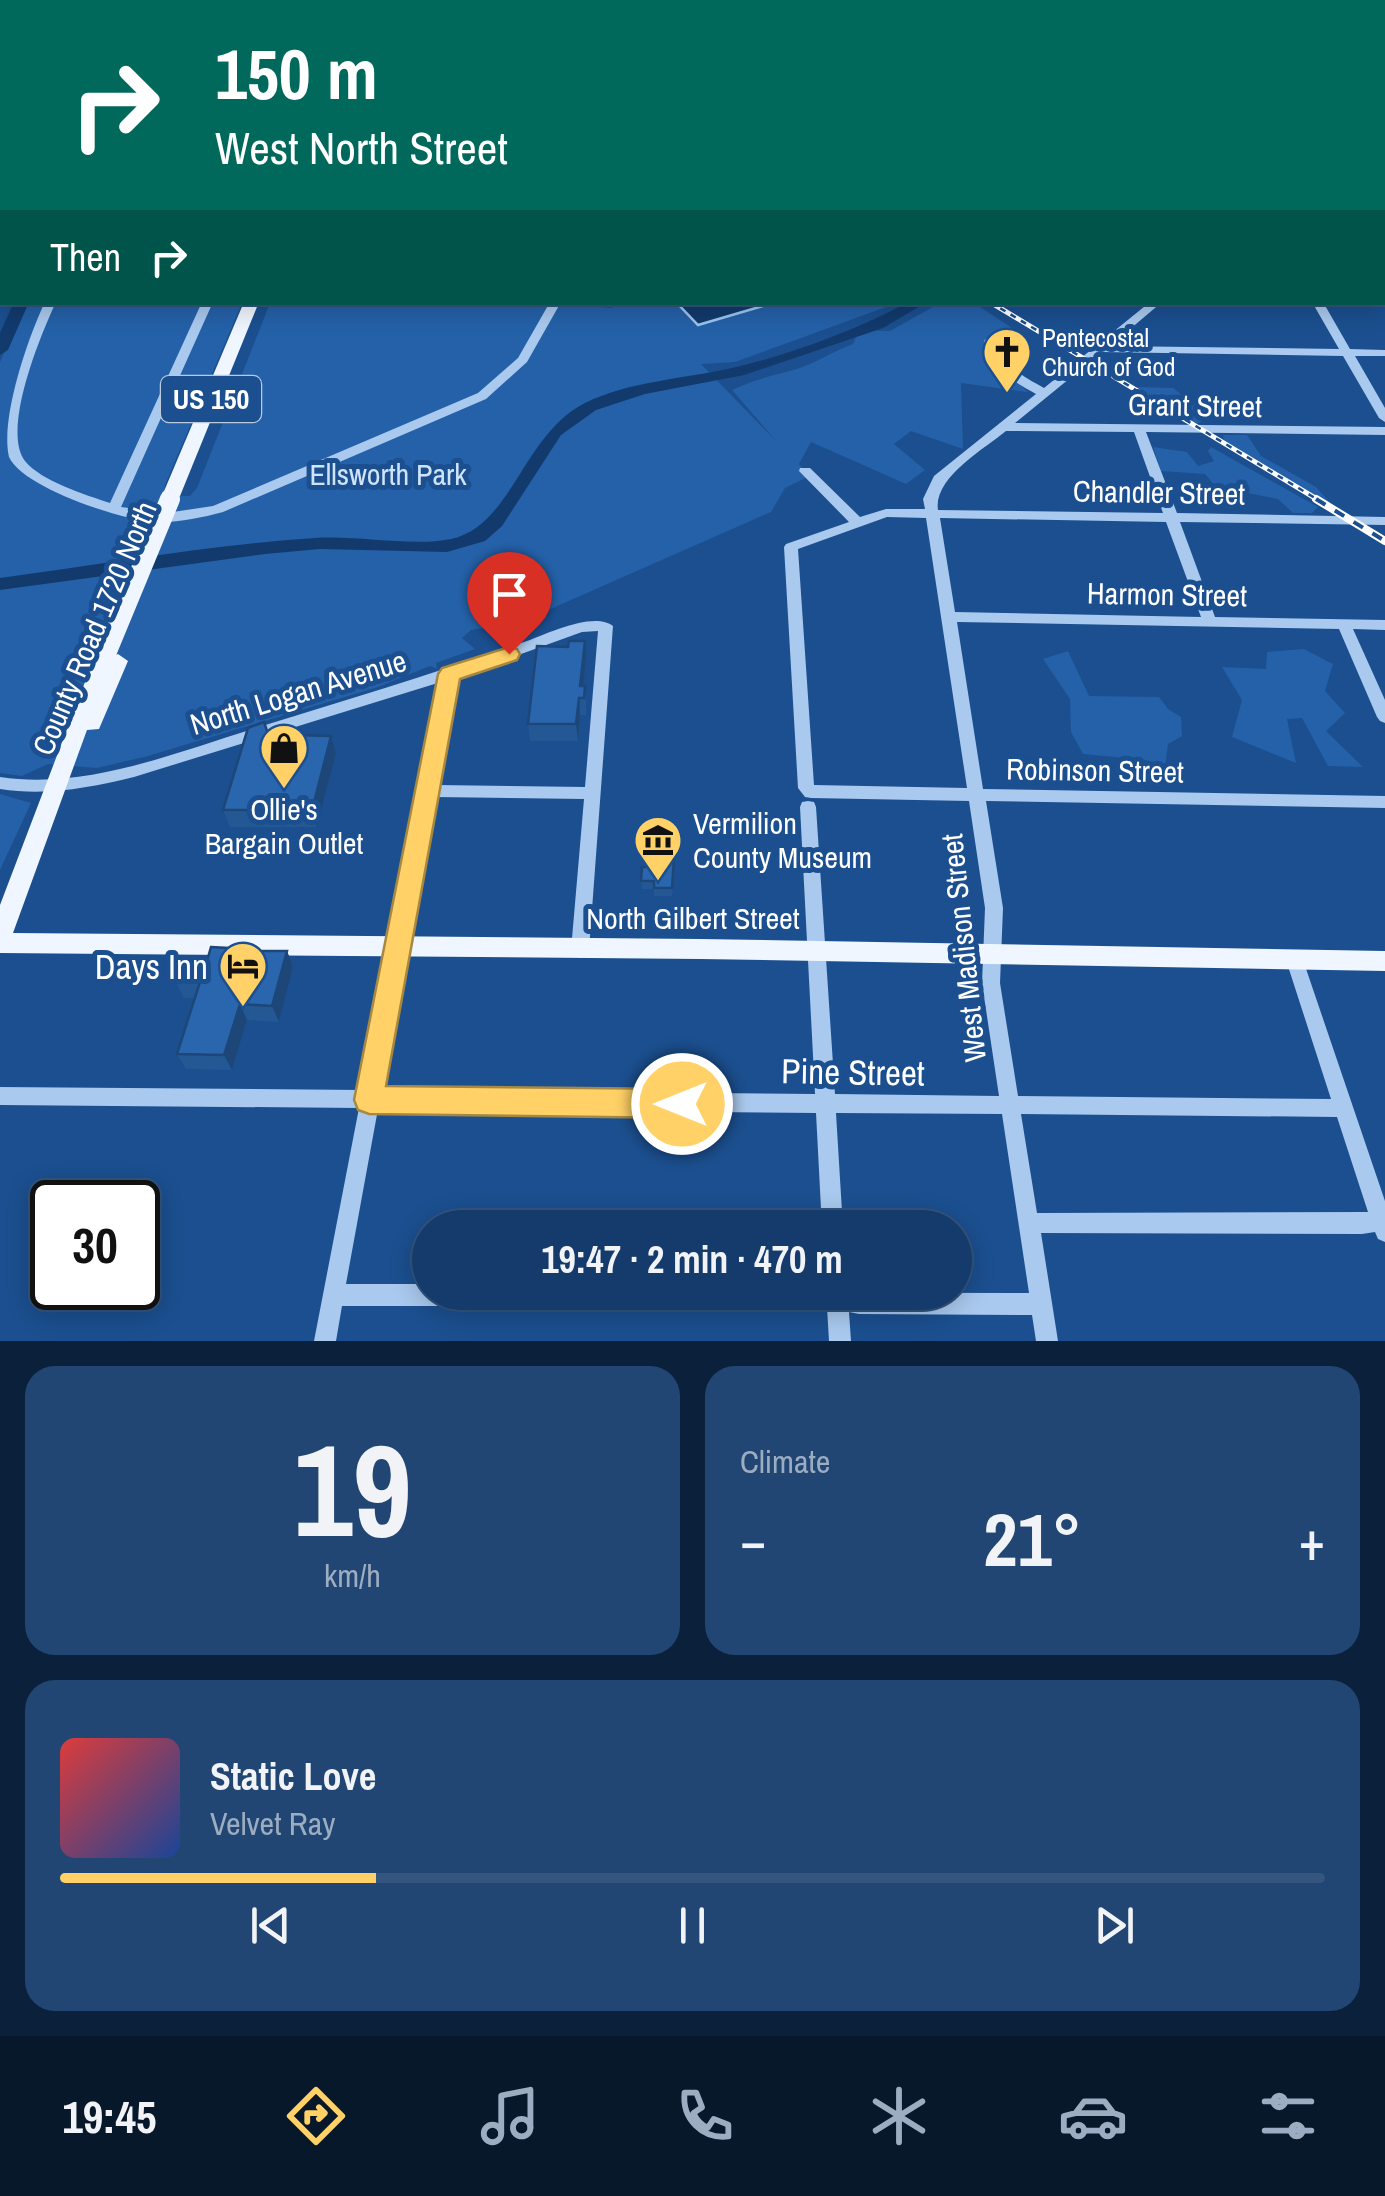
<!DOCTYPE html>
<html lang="en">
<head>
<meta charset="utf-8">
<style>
  :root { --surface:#143b6b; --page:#214673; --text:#f1f3f6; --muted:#9dadc1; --line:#33557e; --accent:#ffd166 }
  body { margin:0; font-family:"Archivo Narrow",sans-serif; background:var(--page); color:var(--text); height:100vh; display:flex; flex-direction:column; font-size:38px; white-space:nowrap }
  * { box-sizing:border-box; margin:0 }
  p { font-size:32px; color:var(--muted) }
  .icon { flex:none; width:55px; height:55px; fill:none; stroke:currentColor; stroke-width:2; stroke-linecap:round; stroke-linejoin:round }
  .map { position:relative; height:1341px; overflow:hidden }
  .side { display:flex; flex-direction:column; gap:25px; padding:25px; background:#0b203b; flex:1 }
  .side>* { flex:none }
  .guide { position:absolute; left:0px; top:0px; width:1385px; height:305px; box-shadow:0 5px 25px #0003,0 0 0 2px var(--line); background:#00695c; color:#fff; overflow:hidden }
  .speed { position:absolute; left:30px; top:1180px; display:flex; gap:20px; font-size:50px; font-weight:700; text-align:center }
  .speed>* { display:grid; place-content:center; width:130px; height:130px; border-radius:50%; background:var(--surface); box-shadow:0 5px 25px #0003,0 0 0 2px var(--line); line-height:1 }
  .speed .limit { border:5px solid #111; border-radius:15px; background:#fff; color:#111 }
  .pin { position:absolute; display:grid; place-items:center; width:85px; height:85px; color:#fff; margin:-102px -42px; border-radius:50% 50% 50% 0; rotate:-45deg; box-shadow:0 0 10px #0007 }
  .pin .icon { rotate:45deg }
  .me { position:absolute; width:110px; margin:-55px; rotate:270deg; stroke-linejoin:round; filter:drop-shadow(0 0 8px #0008) }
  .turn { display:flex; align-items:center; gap:35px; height:210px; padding:0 50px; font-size:45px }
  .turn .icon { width:130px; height:130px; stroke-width:2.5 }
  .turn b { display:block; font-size:70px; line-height:85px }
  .then { display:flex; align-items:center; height:95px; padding:0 50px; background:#0003; gap:20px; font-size:38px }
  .big { font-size:75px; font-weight:700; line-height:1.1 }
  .side .widget { flex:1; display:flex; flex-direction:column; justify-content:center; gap:15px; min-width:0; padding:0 35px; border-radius:30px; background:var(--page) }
  .side .dial { align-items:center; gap:0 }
  .dial b { font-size:130px; line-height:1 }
  .song { display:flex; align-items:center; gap:30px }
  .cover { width:120px; height:120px; border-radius:15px; background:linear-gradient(135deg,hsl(0 70% 55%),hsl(220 70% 35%)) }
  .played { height:10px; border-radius:5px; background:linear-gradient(90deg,var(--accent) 25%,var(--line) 25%) }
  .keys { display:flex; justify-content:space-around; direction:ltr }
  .heat { display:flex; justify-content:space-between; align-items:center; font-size:55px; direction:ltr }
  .side .tiles { flex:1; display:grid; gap:25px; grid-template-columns:1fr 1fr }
  .widget:last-child { grid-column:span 2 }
  .trip { position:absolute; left:412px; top:1210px; width:560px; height:100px; border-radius:50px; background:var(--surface); box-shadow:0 5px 25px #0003,0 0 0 2px var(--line); font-weight:700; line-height:100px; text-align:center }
  .dock { display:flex; height:160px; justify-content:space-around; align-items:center; background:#08182b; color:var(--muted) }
  .dock .icon { width:70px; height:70px }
  .dock .selected { color:var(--accent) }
  .dock b { font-size:45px; color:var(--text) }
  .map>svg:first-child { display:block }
  .green { fill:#2461a8 }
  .water { fill:#123a6d; stroke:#9cc4f0; stroke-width:2.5 }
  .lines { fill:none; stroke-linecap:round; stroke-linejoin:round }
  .river { fill:#123a6d; fill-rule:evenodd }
  .minor { fill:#a9c9ee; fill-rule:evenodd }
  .major { fill:#f0f6ff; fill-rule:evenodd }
  .rail-far1-casing { stroke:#fff; stroke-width:5 }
  .rail-casing { stroke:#fff; stroke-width:8 }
  .rail-far1 { stroke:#1b4f8f; stroke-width:2.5; stroke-dasharray:6; stroke-linecap:butt }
  .rail { stroke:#1b4f8f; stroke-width:4; stroke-dasharray:11; stroke-linecap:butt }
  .major-bridge-far1 { stroke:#f0f6ff; stroke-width:15 }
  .major-bridge { stroke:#f0f6ff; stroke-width:20 }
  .wall { fill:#245895 }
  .shaded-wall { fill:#1d4779 }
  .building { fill:#2a66ad; stroke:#1d4779; stroke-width:2.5 }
  .route { fill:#ffd166; stroke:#a68842; stroke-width:2.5 }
  .labels { text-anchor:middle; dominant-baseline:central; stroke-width:10; stroke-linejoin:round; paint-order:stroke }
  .far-poi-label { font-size:25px; fill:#fff; stroke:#1b4f8f; text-anchor:start }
  .shield { fill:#1b4f8f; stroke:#bbcadd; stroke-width:2.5 }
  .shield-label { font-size:28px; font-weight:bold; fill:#fff }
  .street-label { font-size:30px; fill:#fff; stroke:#1b4f8f }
  .park-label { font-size:30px; fill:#cfe3fa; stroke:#1b4f8f }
  .poi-label { font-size:30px; fill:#fff; stroke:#1b4f8f }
  .near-poi-label { font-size:35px; fill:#fff; stroke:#1b4f8f; text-anchor:end }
  .near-street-label { font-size:35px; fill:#fff; stroke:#1b4f8f }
</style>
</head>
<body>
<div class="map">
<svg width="1385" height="1341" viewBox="0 0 1385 1341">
  <rect width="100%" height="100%" fill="#1b4f8f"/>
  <g class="green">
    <path d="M545,302L612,308L615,303H677L699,325L773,303H897L735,362L701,364L776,441L732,390C753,380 771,376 793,370C813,365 833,351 853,344L859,330L890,331L940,303H974L1021,334L984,352L1028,392L961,383L963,449L911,431L894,444L925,470L906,484L811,442L799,464L810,476L785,488L771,512L521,622L471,630L462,638L475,649L436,663L437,669L430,666L378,687L148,756L97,768L48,764L22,776L0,773V362L26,303H242L165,485L164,496H190L197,488L270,303Z"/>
    <polygon points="1138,387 1173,388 1211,418 1195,424 1134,389"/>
    <polygon points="1223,435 1247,435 1261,456 1316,487 1333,506 1224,442"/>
    <polygon points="1153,447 1187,452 1198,466 1214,461 1208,451 1211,447 1318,507 1312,513 1293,513 1278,499 1216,487 1205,474 1161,471"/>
    <polygon points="1304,649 1333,664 1325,691 1345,713 1326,731 1363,767 1328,766 1302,718 1287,719 1296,763 1232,737 1242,700 1222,667 1266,669 1267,652"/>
    <polygon points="1068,651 1089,696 1159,697 1168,709 1181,717 1182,736 1168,744 1165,768 1146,760 1083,754 1071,732 1070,699 1043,659"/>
    <polygon points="0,794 31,803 0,870"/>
  </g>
  <polygon class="water" points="677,303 773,303 698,325"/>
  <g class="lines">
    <g class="river">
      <polygon points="818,0 838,0 839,2 820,2"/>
      <rect x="0" y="253" width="2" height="8"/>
      <polygon points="14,302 29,302 8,350 0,355 0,333"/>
      <path d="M908,302H927L883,328L744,375L645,394L596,410L561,435L502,526L485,541L447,552L320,549L265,554L0,590V578C105,564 210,545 315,538C357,535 412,547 451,539C512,526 523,434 585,403C630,381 683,379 732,368C786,356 860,329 908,302Z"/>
    </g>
    <g class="minor">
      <polygon points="308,0 316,0 315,2 307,2"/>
      <polygon points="406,0 414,0 413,2 405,2"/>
      <polygon points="503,0 511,0 510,2 502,2"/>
      <rect x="622" y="0" width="8" height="2"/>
      <polygon points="1357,0 1365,0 1367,2 1359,2"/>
      <rect x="1382" y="22" width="3" height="7"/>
      <rect x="0" y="34" width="2" height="4"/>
      <rect x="1382" y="40" width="3" height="4"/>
      <rect x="1382" y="103" width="3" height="6"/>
      <polygon points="2,120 2,128 0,129 0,121"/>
      <rect x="0" y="134" width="2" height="6"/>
      <polygon points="1382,147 1385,148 1385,157 1382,156"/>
      <rect x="1382" y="207" width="3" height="6"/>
      <rect x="1382" y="283" width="3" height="6"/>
      <path d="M45,302H56C41,334 1,430 25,461C41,481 86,495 110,503L202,302H213L121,507L166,513L213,506L478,393L518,358L550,302H561L527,362L486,399L223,512C200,518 178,523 154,522C122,520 23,488 9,457C0,419 28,337 45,302Z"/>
      <path d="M1150,302H1162L1110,346L1339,349L1312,302H1323L1350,349L1385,350V356H1355L1385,408V422L1379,418L1343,356L1102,352L1015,423L1385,427V435L1146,432L1177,513L1385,517V525L1180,522L1215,617L1385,620V630L1353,629L1385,700V723L1380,721L1377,717L1339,629L957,622L983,789L1385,796V808L986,801L1003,908L1000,983L1018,1096L1331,1099L1286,960L1289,954L1295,952L1301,954L1385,1201V1242L1378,1239L1375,1232L1362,1234L1041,1233L1058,1341H1036L1032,1315L859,1314L849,1312L851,1341H829L827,1307L821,1306H342L336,1341H314L359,1108L0,1105V1087L362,1090L441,682L134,777C89,788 46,796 0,789V777C88,790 176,752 259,727C349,699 439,672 527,641C548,633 595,611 613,626L589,950L586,955L580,958L574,955L571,950L584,799L435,797L382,1090L815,1094L800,807L802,802L808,801L814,802L816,807L835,1094L999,1096L982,983L985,908L969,801L811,798L805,797L798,788L784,547L786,544L849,522L799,471L800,468H810L860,517L886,509H925L923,499L934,476L1036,394C1012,381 992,369 984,341L986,339H994C1006,366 1018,374 1044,388ZM1006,431L1134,432L1163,513L938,510C933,478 984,449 1006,431ZM887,517L926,518L967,788L814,785L798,549ZM940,518L1166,522L1201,617L955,612ZM598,631L585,787L437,785L457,677L582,632ZM378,1109L816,1113L822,1228H843L836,1113L1002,1114L1029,1293L430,1292V1284H346ZM1021,1114L1337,1117L1368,1212L1037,1213Z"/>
    </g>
    <g class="major">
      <polygon points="244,302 259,302 180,496 171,502 165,500 162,496"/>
      <polygon points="103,654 110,657 118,654 128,661 99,729 87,730 13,933 700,939 1385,951 1385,971 700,959 0,953 0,905 93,661"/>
    </g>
    <g class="rail-far1-casing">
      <polyline id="rail-far1" points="990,302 1320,501"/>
    </g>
    <g class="rail-casing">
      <polyline id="rail" points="1316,499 1385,541"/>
    </g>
    <use href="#rail-far1" class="rail-far1"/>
    <use href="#rail" class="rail"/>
    <polyline class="major-bridge-far1" points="169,501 171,496"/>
    <polyline class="major-bridge" points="103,661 170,499"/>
  </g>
  <g class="wall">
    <polygon points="585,641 586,658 583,686 585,686 586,703 586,715 580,715 578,741 530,741 528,724 568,647"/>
    <polygon points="297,735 331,736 336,753 317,827 230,827 223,810"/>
    <polygon points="674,857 672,896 654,896 654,889 642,889 641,881"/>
    <polygon points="228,948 235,964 233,969 244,969 287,951 293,967 279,1022 247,1020 232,1070 186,1069 177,1054 195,998 184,998 176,982 205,968"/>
  </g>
  <g class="shaded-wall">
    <polygon points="585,641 586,658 582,698 580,686"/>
    <polygon points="579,698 580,715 578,741 576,724"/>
    <polygon points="331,736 336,753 317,827 312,810"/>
    <polygon points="228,948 235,964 229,985 222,969"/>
    <polygon points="287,951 293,967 279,1022 272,1006"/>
    <polygon points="240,1004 247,1020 232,1070 224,1055"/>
  </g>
  <g class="building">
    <polygon points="569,641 585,641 580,686 585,686 584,698 579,698 576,724 528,724 537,646 568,647"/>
    <polygon points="264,722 267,731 283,726 295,729 293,735 331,736 312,810 223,810 248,728"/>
    <polygon points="660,857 674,857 672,888 654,888 654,881 641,881 642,867 659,867"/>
    <polygon points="211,947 228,948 222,969 244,969 250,951 287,951 272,1006 240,1004 224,1055 177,1054 200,982 176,982 181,968 205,968"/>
  </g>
  <polygon class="route" points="509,647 517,649 520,654 517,660 460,679 386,1086 682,1089 692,1094 696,1104 692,1113 682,1118 369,1114 358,1110 354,1100 438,674 442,668"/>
  <defs>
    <g id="church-pin" transform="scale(2.5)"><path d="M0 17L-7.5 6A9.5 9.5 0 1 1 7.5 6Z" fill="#ffd166" stroke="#1b4f8f"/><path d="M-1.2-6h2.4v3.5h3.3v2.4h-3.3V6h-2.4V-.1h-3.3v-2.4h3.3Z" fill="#111"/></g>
    <g id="shop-pin" transform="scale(2.5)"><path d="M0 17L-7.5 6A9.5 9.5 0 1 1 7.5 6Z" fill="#ffd166" stroke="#1b4f8f"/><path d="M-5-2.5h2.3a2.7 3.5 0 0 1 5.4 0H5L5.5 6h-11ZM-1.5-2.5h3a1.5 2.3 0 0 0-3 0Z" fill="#111"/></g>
    <g id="museum-pin" transform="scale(2.5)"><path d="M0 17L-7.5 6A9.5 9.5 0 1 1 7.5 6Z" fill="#ffd166" stroke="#1b4f8f"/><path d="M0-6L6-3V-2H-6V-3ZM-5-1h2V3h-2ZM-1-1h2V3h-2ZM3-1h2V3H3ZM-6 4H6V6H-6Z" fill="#111"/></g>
    <g id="hotel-pin" transform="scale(2.5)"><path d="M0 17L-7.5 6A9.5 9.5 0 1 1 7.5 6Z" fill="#ffd166" stroke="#1b4f8f"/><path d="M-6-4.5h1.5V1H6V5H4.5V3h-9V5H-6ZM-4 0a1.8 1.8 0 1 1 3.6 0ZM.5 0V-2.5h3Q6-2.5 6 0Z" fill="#111"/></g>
  </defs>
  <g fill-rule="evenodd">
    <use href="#church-pin" x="1007" y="352"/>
    <use href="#shop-pin" x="284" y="748"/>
    <use href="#museum-pin" x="658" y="840"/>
    <use href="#hotel-pin" x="243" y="966"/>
  </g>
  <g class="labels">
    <g class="far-poi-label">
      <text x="1042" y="338">Pentecostal<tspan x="1042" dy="29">Church of God</tspan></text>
    </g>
    <rect class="shield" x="161" y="376" width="100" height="46" rx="8"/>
    <g class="shield-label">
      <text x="211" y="399">US 150</text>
    </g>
    <g class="street-label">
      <text transform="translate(1195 405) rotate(1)">Grant Street</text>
      <text transform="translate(1159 492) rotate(1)">Chandler Street</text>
      <text transform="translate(1167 594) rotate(1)">Harmon Street</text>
      <text transform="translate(94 628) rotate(-67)">County Road 1720 North</text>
      <text transform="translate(298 692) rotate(-17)">North Logan Avenue</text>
      <text transform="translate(1095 770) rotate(1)">Robinson Street</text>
      <text x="693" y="918">North Gilbert Street</text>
      <text transform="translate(963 948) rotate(-96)">West Madison Street</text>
    </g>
    <g class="park-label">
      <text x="388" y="474">Ellsworth Park</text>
    </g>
    <g class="poi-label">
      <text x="284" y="809">Ollie's<tspan x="284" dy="34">Bargain Outlet</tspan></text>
      <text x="693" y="823" text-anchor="start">Vermilion<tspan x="693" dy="34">County Museum</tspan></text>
    </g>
    <g class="near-poi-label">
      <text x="208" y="966">Days Inn</text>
    </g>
    <g class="near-street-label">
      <text transform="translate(853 1072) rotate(1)">Pine Street</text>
    </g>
  </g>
</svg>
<div class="speed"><div class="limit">30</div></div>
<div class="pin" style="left:509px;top:654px;background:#d93025"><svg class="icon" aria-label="arrive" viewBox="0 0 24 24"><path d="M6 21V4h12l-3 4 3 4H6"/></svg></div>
<svg class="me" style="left:682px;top:1104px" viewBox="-20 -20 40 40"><circle r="17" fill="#ffd166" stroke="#fff" stroke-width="3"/><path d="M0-11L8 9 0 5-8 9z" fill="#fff"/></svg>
<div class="trip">19:47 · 2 min · 470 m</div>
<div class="guide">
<div class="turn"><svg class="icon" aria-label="right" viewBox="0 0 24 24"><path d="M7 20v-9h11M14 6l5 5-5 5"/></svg><div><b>150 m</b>West North Street</div></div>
<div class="then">Then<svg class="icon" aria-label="right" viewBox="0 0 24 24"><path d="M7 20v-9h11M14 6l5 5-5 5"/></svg></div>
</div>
</div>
<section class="side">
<div class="tiles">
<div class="widget dial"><b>19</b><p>km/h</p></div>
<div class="widget"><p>Climate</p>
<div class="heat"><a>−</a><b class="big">21°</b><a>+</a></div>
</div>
<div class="widget">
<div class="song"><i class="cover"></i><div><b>Static Love</b><p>Velvet Ray</p></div></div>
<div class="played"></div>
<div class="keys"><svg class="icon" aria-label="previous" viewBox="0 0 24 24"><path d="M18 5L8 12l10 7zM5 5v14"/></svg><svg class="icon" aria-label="pause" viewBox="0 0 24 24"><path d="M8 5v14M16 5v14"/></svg><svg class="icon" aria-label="next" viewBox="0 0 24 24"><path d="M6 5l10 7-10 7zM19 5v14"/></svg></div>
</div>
</div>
</section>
<nav class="dock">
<b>19:45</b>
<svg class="icon selected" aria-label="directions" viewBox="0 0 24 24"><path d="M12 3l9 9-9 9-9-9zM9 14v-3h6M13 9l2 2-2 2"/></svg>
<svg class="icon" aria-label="music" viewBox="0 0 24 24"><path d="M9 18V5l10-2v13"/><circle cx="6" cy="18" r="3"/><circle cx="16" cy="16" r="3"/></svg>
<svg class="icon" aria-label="phone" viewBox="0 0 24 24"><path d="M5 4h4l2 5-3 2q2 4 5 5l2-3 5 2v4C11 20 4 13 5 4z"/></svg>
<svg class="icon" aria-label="climate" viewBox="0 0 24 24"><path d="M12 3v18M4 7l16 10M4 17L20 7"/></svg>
<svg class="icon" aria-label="car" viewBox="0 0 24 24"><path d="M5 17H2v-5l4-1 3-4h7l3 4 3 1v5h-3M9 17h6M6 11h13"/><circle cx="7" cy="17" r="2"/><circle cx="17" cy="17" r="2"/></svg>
<svg class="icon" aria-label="filters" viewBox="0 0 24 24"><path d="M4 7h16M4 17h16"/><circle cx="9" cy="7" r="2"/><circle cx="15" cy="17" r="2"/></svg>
</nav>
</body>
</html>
